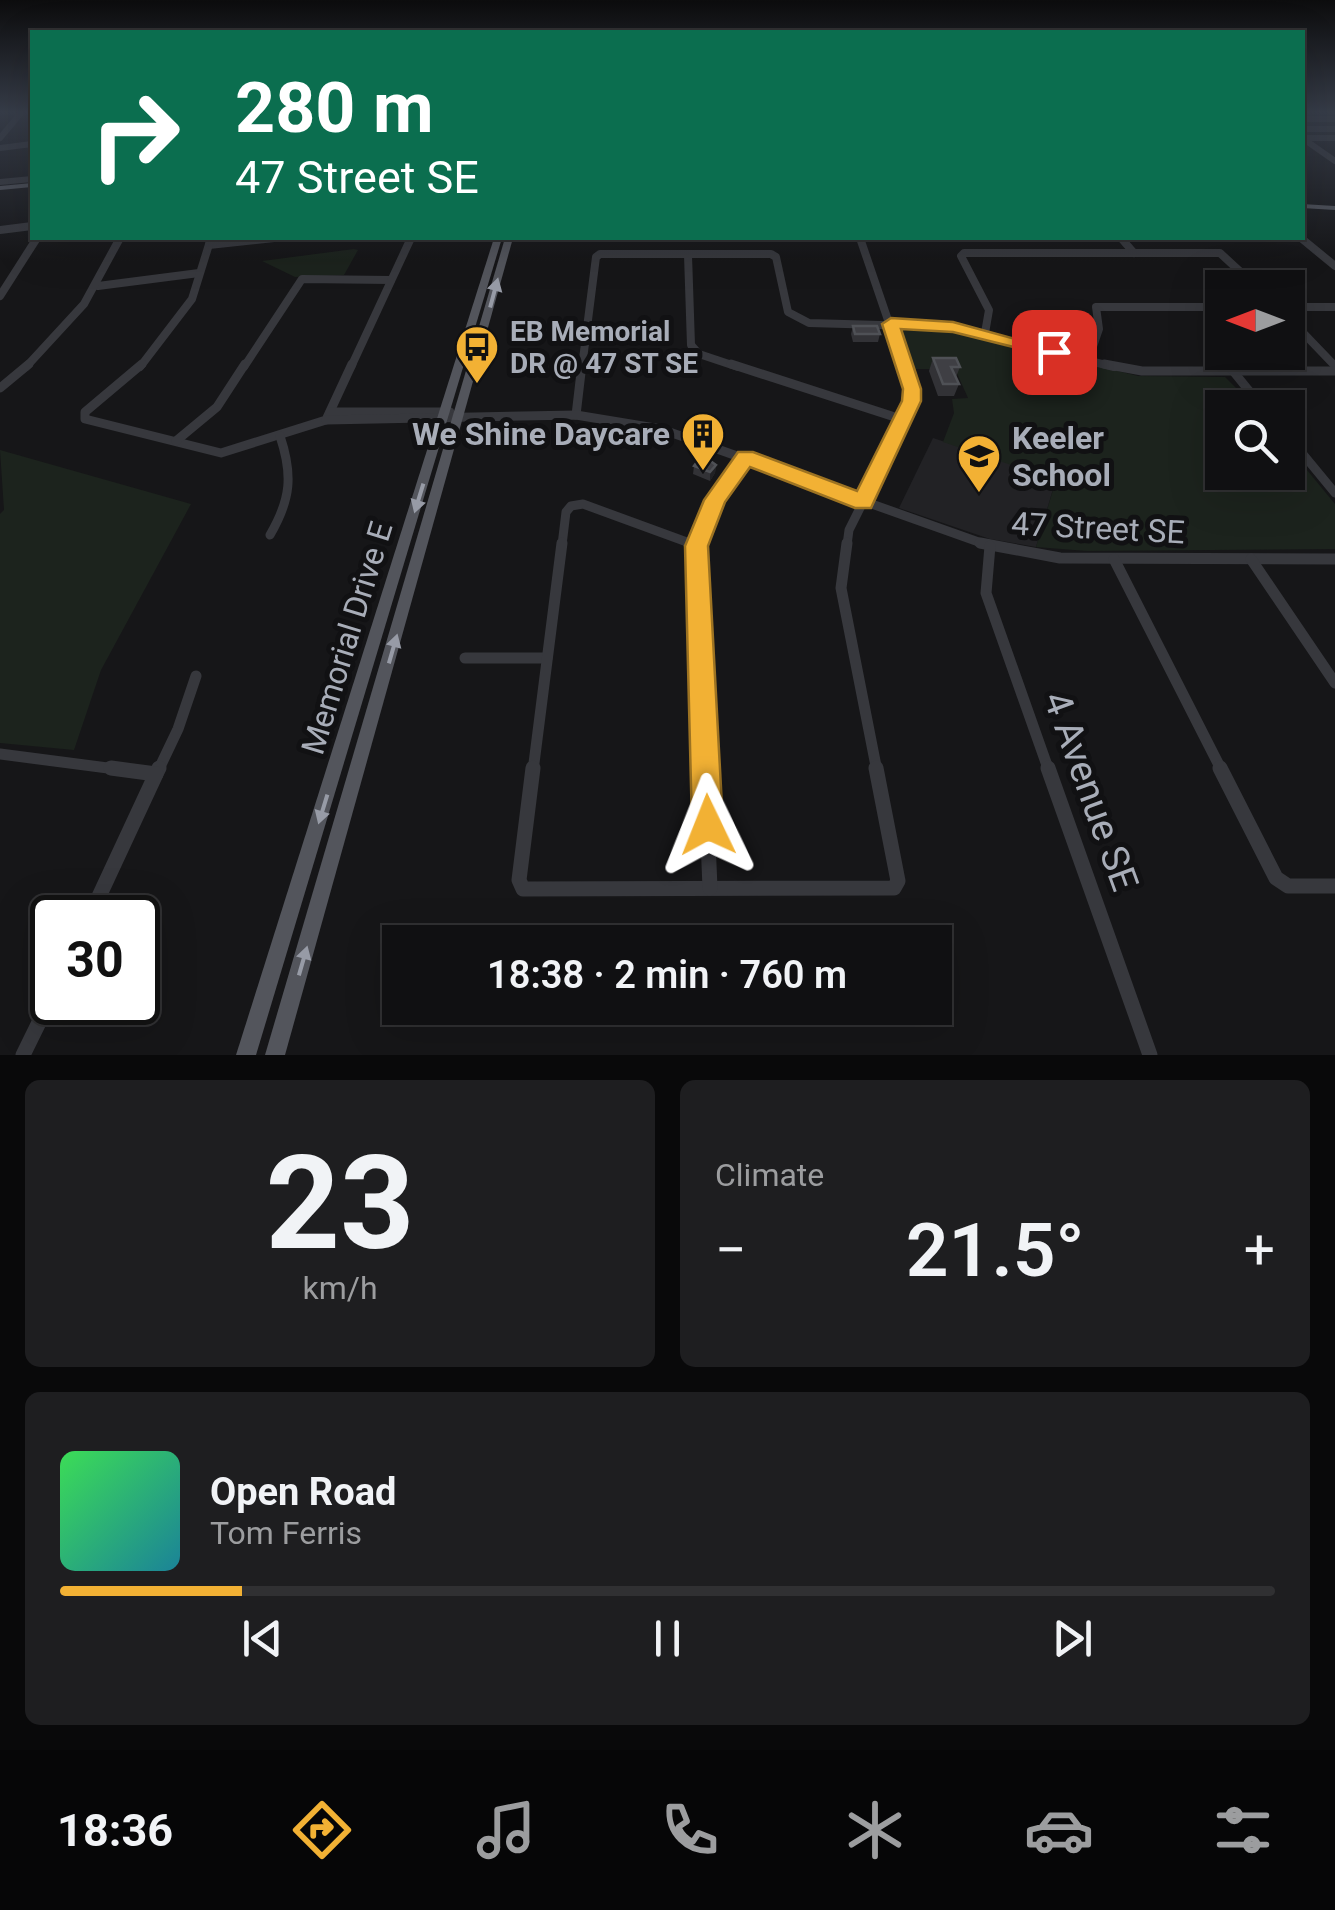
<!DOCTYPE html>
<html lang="en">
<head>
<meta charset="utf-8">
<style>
  :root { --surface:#101012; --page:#1e1e20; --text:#f1f3f6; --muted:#9c9d9f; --line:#303032; --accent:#f2b134 }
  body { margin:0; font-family:Roboto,sans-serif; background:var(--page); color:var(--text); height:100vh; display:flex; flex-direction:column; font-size:38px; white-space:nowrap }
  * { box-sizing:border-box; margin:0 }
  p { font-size:32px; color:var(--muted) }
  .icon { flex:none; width:55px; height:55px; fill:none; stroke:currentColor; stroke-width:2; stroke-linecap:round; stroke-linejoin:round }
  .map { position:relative; height:1055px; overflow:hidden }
  .panel { display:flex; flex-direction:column; gap:25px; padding:25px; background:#09090a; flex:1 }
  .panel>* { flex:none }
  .top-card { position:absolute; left:30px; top:30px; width:1275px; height:210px; border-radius:0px; box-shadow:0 10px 40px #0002,0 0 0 2px var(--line); background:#0b6e4f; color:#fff; overflow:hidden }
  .needle { width:65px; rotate:270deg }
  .buttons { position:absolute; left:1205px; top:270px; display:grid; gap:20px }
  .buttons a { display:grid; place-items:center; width:100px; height:100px; border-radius:0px; background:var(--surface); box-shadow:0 10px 40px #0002,0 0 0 2px var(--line); font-size:50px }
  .speed { position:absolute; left:30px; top:895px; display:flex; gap:20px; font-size:50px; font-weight:700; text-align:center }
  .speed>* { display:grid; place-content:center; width:130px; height:130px; border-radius:50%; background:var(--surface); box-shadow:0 10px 40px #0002,0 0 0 2px var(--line); line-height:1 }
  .speed .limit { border:5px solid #111; border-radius:15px; background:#fff; color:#111 }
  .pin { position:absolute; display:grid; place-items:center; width:85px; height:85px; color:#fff; margin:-42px; border-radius:20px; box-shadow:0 5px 15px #0006 }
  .me { position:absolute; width:110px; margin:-55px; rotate:358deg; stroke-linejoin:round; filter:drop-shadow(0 0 8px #0008) }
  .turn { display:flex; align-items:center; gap:35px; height:210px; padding:0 40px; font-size:45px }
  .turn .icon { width:130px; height:130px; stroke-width:2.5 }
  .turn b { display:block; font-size:70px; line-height:85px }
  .big { font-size:75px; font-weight:600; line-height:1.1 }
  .panel .widget { flex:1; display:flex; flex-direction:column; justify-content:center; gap:15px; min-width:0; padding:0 35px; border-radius:15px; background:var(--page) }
  .panel .dial { align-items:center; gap:0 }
  .dial b { font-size:130px; line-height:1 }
  .song { display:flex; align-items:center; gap:30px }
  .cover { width:120px; height:120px; border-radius:15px; background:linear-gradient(135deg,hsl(130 70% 55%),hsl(190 70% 35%)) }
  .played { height:10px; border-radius:5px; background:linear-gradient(90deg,var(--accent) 15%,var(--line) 15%) }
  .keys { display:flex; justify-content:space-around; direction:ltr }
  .heat { display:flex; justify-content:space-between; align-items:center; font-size:55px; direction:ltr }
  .panel .tiles { flex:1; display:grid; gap:25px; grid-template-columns:1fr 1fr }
  .widget:last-child { grid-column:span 2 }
  .trip { position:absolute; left:382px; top:925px; width:570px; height:100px; border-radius:0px; background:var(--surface); box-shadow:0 10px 40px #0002,0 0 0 2px var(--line); font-weight:600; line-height:100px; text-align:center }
  .dock { display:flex; height:160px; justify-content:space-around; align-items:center; background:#060607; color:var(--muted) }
  .dock .icon { width:70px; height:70px }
  .dock .current { color:var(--accent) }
  .dock b { font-size:45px; color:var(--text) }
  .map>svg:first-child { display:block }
  .built { fill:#222225 }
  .green { fill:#1c231d }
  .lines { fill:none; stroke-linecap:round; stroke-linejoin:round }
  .minor-far4 { stroke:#37383d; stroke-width:6 }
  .minor-far3 { stroke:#37383d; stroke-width:8 }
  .minor-far2 { stroke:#37383d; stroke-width:9 }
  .minor-far1 { stroke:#37383d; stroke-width:11 }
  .minor { stroke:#37383d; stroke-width:15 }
  .major { fill:#53555c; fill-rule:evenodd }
  .wall { fill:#323236 }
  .shaded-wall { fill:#212124 }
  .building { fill:#3f3f44; stroke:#4f5156; stroke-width:2.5 }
  .oneway { fill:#979ba6 }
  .route { fill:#f2b134; stroke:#9d7322; stroke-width:2.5 }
  .labels { text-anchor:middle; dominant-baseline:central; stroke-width:10; stroke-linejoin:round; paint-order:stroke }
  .far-poi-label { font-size:28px; font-weight:bold; fill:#a8adb8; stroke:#111113; text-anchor:start }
  .poi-label { font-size:32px; font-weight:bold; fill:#a8adb8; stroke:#111113; text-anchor:end }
  .street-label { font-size:32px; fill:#a8adb8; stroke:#111113 }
  .near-street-label { font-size:38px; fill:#a8adb8; stroke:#111113 }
</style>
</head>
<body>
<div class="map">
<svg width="1335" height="1055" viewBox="0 0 1335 1055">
  <rect width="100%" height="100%" fill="#161618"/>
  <polygon class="built" points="933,438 1056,479 1036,547 990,539 899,508"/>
  <g class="green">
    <polygon points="354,249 358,250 344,275 295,277 262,261"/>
    <polygon points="901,328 946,329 1138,376 1225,377 1255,407 1222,408 1222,472 1288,472 1288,447 1335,504 1335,549 1087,551 1036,547 1056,480 943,442 954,413 952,399 968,398 955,369 913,369"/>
    <polygon points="0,450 191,504 101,670 74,750 0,743 0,514 4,510"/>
  </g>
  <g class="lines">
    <g class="minor-far4">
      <polyline points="1302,119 1335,119"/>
      <polyline points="1302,129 1335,129"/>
      <polyline points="0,138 21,113"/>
      <polyline points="1302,138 1335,161"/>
      <polyline points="1303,138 1335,138"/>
      <polyline points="0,148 32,144"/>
      <polyline points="0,182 32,179"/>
    </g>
    <g class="minor-far3">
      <polyline points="0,230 32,226"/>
      <polyline points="860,238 904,367"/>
      <polyline points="1121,238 1134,253"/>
      <polyline points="1301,238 1335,266"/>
      <polyline points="209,245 274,238"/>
      <polyline points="688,255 691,345 699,354 738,367"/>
      <polyline points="98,286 199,273"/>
      <polyline points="0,296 37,238"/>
      <polyline points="1288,307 1335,307"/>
      <polyline points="1288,317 1335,366"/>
      <polyline points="985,333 989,310 961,256 964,253 1220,253 1258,288"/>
      <polyline points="1088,361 1099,329 1096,307 1222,307"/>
      <polyline points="26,367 84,304 120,238"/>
      <polyline points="140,367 192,299 211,238"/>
      <polyline points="244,367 302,279 391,280"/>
      <polyline points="351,367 411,238"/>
      <polyline points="582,367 596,257 600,254 771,254 776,257 788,312 809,323 953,327 1114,367"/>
    </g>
    <g class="minor-far2">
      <polyline points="142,364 85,412 85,419 221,453 326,420 352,364"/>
      <polyline points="731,364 904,420"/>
      <polyline points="1104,364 1142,371 1335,371"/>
      <polyline points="1233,371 1263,408"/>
      <polyline points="0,388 29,364"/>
      <polyline points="330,412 450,412"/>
      <polyline points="576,415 582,364"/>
      <polyline points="326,420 576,415 661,429 987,545"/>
      <polyline points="1288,436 1335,493"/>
      <polyline points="176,441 217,407 245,364"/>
      <path d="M270,535C291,499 293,475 280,436"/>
      <polyline points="562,545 566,512 571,506 583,504 695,545"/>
      <polyline points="697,545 715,500 745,457"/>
      <polyline points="847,545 849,530 904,420 912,389 903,364"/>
    </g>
    <g class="minor-far1">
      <polyline points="688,543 697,546"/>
      <polyline points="698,543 706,771"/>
      <polyline points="847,543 841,588 877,771"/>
      <polyline points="980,543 1060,558 1335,559"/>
      <polyline points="990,546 986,593 1049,771"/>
      <polyline points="1114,559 1222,771"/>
      <polyline points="1251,559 1335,683"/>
      <polyline points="465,658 547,658"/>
      <polyline points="0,754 131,771"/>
      <polyline points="158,771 178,729 196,676"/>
      <polyline points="533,771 562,543"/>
    </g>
    <g class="minor">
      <polyline points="533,768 519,880 523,889 894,888 898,881 876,768"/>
      <polyline points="705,768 710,888"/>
      <polyline points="1048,768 1150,1055"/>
      <polyline points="1220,768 1276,878 1288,886 1335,886"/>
      <polyline points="156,774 159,768"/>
      <polyline points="89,918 156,774 111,768"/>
      <polyline points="23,1055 52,996"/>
    </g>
    <g class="major">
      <polygon points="32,183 32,187 0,190 0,186"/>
      <polygon points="1302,204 1335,206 1335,210 1302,208"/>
      <polygon points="494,238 502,238 256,1055 236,1055"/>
      <polygon points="505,238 513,238 285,1055 265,1055"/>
    </g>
  </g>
  <g class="wall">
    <polygon points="853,326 880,334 878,342 853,342 851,334"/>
    <polygon points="933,358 960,367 956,377 959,384 954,396 938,396 929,371"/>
    <polygon points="716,465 715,473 710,481 693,474 694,466"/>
  </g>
  <polygon class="shaded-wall" points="716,465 715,473 710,481 710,472"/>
  <g class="building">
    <polygon points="853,326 877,326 880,334 855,334"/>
    <polygon points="933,358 956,358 960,367 951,367 959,384 943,384"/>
    <polygon points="702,455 716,465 710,472 694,466"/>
  </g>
  <defs><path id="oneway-solid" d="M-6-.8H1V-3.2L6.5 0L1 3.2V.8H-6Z" transform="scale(2.5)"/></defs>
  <g class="oneway">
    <use href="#oneway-solid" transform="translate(494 293) rotate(-75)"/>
    <use href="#oneway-solid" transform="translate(419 498) rotate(107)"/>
    <use href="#oneway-solid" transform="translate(393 649) rotate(-74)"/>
    <use href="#oneway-solid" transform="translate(323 809) rotate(107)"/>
    <use href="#oneway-solid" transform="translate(303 961) rotate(-74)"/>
  </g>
  <linearGradient id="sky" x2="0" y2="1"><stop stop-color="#0c0c0d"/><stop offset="0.43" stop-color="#363c48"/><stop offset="1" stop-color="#363c48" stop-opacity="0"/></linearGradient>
  <rect width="1335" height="261" fill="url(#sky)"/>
  <polygon class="route" points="891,318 953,322 1063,352 1054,357 953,332 901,329 921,389 921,401 871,508 855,508 750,467 725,502 708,546 723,825 719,836 708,841 697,836 692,825 685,546 704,500 738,452 753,452 857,491 902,401 903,389 882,324"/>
  <defs>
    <g id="bus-pin" transform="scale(2.25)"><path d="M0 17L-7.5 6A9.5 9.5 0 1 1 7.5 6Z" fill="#f2b134" stroke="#111113"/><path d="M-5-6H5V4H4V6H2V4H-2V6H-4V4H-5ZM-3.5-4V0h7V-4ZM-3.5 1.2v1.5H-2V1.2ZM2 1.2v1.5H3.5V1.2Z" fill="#111"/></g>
    <g id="building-pin" transform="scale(2.25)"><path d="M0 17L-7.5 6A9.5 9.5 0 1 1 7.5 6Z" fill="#f2b134" stroke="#111113"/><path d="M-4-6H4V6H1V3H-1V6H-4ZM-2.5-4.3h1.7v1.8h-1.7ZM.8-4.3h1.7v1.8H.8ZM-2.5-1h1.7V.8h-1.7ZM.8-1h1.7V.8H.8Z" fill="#111"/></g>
    <g id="school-pin" transform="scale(2.25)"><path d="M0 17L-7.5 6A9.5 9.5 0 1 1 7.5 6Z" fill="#f2b134" stroke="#111113"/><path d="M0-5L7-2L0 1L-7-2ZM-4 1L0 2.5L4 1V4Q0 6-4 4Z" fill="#111"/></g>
  </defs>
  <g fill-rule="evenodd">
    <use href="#bus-pin" x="477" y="347"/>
    <use href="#building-pin" x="703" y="434"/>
    <use href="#school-pin" x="979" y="456"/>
  </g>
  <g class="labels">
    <g class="far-poi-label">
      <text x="510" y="331">EB Memorial<tspan x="510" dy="32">DR @ 47 ST SE</tspan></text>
    </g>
    <g class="poi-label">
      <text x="670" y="434">We Shine Daycare</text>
      <text x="1012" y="438" text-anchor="start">Keeler<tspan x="1012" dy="37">School</tspan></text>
    </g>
    <g class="street-label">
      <text transform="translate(1098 528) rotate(3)">47 Street SE</text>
      <text transform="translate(347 638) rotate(-73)">Memorial Drive E</text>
    </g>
    <g class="near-street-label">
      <text transform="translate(1091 791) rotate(70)">4 Avenue SE</text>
    </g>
  </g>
</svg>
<div class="buttons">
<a><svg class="needle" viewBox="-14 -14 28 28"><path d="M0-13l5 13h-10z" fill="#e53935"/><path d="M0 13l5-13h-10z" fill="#9c9d9f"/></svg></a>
<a><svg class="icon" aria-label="search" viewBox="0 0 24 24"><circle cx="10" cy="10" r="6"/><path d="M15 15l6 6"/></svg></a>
</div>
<div class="speed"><div class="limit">30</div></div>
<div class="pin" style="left:1054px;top:352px;background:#d93025"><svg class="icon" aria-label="arrive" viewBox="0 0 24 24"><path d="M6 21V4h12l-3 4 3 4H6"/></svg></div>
<svg class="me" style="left:708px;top:825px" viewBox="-20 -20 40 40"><path d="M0-17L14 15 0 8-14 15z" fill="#f2b134" stroke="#fff" stroke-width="4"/></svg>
<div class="trip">18:38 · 2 min · 760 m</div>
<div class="top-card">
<div class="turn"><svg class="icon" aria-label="right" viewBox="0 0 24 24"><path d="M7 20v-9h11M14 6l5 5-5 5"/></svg><div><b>280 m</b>47 Street SE</div></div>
</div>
</div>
<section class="panel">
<div class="tiles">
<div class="widget dial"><b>23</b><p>km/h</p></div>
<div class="widget"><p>Climate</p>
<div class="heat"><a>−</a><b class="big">21.5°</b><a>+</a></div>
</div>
<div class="widget">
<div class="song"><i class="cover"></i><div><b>Open Road</b><p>Tom Ferris</p></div></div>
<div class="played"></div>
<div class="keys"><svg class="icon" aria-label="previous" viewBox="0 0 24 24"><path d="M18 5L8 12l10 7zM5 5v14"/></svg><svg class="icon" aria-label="pause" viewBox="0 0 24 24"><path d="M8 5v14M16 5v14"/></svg><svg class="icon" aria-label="next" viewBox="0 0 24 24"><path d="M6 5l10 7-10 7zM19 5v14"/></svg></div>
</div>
</div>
</section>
<nav class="dock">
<b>18:36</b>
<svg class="icon current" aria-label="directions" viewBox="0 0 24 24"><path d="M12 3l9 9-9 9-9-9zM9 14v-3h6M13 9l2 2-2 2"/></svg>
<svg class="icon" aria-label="music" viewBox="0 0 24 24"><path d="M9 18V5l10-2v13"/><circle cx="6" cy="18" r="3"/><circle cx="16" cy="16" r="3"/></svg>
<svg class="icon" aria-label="phone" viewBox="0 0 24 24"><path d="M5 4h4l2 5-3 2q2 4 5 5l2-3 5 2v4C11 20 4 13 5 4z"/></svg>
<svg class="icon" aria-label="climate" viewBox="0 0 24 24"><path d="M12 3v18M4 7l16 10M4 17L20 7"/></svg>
<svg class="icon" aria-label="car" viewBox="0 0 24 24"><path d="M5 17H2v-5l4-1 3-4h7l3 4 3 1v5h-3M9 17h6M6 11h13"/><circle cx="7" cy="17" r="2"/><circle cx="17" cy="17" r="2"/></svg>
<svg class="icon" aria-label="filters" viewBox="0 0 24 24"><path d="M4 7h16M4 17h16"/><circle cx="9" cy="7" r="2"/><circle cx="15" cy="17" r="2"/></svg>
</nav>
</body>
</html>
